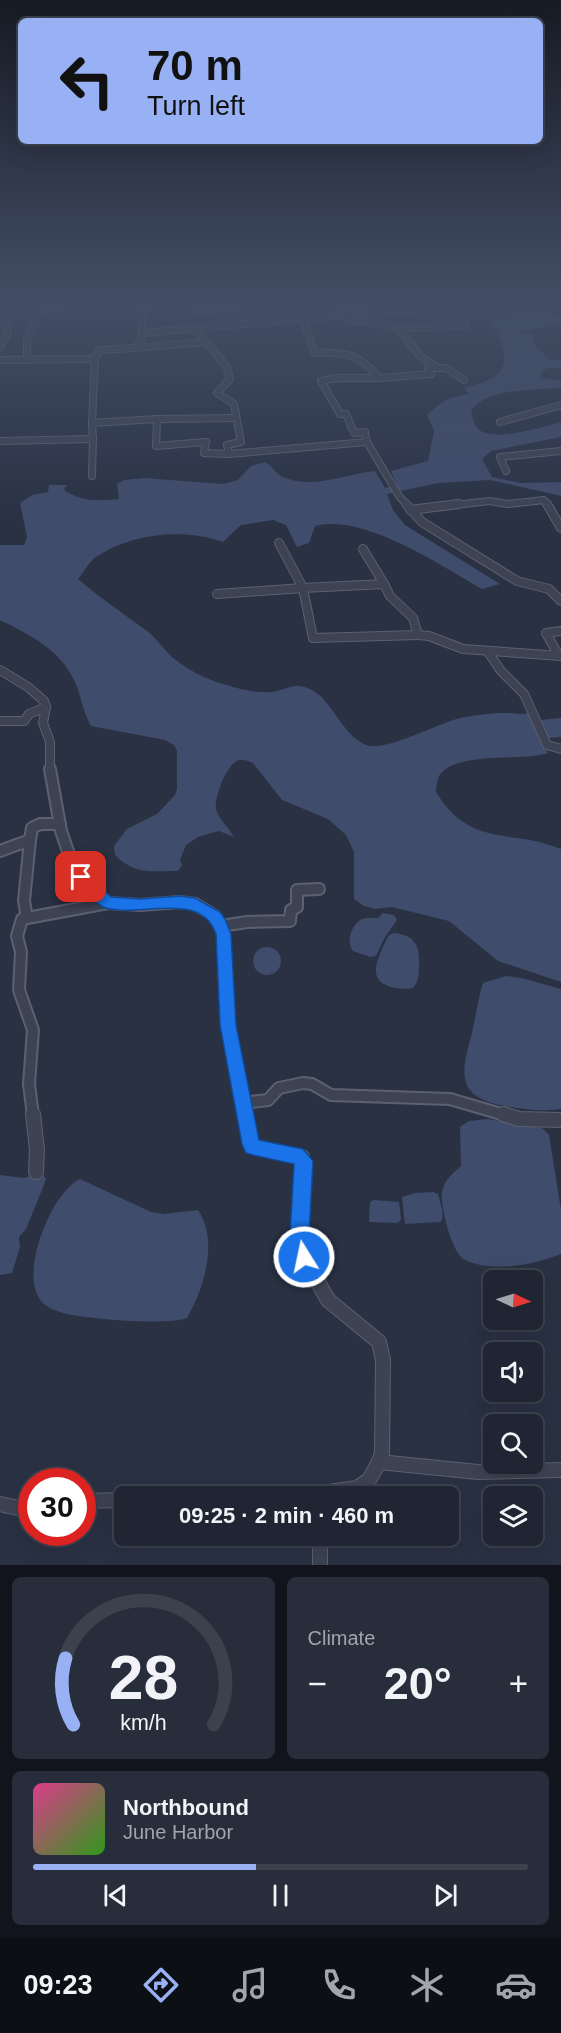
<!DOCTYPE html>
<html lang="en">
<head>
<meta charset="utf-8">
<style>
  :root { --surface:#1f2532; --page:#272d3a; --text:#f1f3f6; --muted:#a1a5ac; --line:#3c424d; --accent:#98b0f4 }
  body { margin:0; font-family:Arial,sans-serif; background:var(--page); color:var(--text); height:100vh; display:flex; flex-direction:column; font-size:22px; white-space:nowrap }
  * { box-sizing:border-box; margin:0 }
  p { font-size:20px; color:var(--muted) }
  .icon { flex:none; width:33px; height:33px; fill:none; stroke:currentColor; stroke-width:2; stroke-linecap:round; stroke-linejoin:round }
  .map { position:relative; height:1565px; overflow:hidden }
  .side { display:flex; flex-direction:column; gap:12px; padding:12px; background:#11141c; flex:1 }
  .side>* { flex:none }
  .top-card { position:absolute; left:18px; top:18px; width:525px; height:126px; border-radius:9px; box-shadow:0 6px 24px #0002,0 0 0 2px var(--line); background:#98b0f4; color:#111; overflow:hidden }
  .needle { width:39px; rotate:94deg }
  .buttons { position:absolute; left:483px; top:1270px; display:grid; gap:12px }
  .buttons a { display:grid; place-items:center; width:60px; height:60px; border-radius:9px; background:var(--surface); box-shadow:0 6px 24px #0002,0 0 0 2px var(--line); font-size:30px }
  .speed { position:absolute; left:18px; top:1468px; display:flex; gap:12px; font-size:30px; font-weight:700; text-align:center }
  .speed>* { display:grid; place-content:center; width:78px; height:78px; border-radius:50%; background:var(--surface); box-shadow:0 6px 24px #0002,0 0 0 2px var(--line); line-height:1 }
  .speed .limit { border:9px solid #d22; background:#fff; color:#111 }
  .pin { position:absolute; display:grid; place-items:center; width:51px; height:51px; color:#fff; margin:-26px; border-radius:12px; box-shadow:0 3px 9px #0006 }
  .me { position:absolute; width:66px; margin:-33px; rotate:350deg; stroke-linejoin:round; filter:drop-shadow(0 0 4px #0008) }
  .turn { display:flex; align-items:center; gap:21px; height:126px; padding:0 30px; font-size:27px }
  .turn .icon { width:78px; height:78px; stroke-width:2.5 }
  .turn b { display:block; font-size:42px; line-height:51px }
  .big { font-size:45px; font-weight:600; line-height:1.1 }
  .side .card { flex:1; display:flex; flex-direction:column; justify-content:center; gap:9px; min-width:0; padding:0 21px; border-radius:9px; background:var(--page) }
  .side .dial { align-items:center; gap:0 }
  .dial svg { height:156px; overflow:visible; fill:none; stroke:var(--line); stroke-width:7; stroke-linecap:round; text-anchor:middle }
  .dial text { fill:var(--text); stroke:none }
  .song { display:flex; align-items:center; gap:18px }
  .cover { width:72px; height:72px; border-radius:9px; background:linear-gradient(135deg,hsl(330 70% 55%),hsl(110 70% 35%)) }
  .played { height:6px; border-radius:3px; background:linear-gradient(90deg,var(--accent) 45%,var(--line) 45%) }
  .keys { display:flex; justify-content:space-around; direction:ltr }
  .heat { display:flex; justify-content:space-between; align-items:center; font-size:33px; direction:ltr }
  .side .tiles { flex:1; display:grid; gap:12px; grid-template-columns:1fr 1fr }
  .card:last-child { grid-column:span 2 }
  .trip { position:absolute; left:114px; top:1486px; width:345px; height:60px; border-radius:9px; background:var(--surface); box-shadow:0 6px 24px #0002,0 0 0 2px var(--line); font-weight:600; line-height:60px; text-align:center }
  .dock { display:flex; height:96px; justify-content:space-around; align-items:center; background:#0c0f14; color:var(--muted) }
  .dock .icon { width:42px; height:42px }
  .dock .current { color:var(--accent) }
  .dock b { font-size:27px; color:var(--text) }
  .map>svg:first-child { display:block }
  .water { fill:#404c6b }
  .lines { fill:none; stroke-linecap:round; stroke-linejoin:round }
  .minor-far3-casing { stroke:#5c6170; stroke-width:8 }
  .minor-far2-casing { stroke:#5c6170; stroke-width:10 }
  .minor-far1-casing { stroke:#5c6170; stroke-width:14 }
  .minor-casing { stroke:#5c6170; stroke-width:16 }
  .minor-far3 { stroke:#3d4353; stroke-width:6 }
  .minor-far2 { stroke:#3d4353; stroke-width:8 }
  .minor-far1 { stroke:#3d4353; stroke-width:10 }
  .minor { stroke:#3d4353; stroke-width:14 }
  .route { fill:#1a73e8; stroke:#114b97; stroke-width:1.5 }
</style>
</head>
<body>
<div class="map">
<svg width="561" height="1565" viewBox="0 0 561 1565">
  <rect width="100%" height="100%" fill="#293143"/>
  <g class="water">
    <path d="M505,309L561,315V324C539,325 508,342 489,325L513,316Z"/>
    <path d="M496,332L531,334L536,346L550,361L561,359V368H547L540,374L543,378L561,380V387C532,392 492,386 471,410C473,418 473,426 481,431C497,441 543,427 561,422V437L491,451L482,459L492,477L521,483L561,482V496L490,480L438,483L387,494L393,510L405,525L500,584L482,589C440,565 363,513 315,526L309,543L297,547L286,525L273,520L241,525L223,542C184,528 131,533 96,557C89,562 84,572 78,579C100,598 124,614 147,631C157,638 163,649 172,657C193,674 211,681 237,688C248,691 266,694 277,691C293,687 294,682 312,690C333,701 345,741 370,746C390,749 437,724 460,718C475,715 491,713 506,713C514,713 520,715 528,713L548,753C521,762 451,750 438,778C437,782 436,788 436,792C471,849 511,828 561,849V982L498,961L449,921L392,907L375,909L364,906L354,899V852L346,835L328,819L282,800L253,763C249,761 243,759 239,760C227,763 214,798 216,809C219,820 229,827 234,837L219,831L198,837L186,845L180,860L182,865L178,871C151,871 135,875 115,855L114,846L127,829L157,814L175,795L177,789V751L174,745L165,740L91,726C83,712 81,696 75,682C60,649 30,635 0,620V545H24L27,537L20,503L32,495L48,492L49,485H67L64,490C81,502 99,501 119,499L117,484L125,480L144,478L223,484L238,480L251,466L265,462C272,466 276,474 283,477C313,490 345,474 375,471L385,488L397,485L391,471L428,461L434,431L427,414L447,399L468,394L465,387C499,381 516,366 496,332Z"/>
    <polygon points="561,718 561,737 549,738 540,720"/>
    <path d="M383,913L394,915L397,920L385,937L376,956L370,957L353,951C346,941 351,925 362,919C367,917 373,918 378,918Z"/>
    <path d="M394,933C415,935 420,946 419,965C419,973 419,981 413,988C401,990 377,988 376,972C375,962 384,944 389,935Z"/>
    <circle cx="267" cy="961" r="14"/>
    <path d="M506,976L522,978L561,989V1109C542,1112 523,1109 505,1106C455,1097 461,1073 472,1033C476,1016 478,999 483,983Z"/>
    <path d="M488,1119L542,1128L549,1135L561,1210V1254C533,1265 494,1273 465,1260C452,1254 440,1206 442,1192C444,1180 453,1173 461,1166L460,1127L469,1121Z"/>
    <polygon points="41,1173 46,1178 44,1185 26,1229 19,1237 20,1247 12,1273 0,1275 0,1175 24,1178"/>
    <path d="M80,1179L151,1212L164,1214L198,1210C219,1241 204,1288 187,1318C169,1326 80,1319 60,1312C51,1309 42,1305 38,1296C22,1267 52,1192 80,1179Z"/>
    <path d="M433,1192L438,1194C440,1202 445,1214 441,1222L405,1224L402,1197L415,1193Z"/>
    <polygon points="374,1200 399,1202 401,1220 397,1223 369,1222 370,1202"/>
  </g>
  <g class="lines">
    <g class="minor-far3-casing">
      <g id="minor-far3">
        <polyline points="105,302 141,306 197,305 197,310 242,307"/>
        <polyline points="142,302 142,333"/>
        <polyline points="341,311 460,314"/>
        <polyline points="343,315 350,321 369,321 399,329 466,325"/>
        <path d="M302,317L315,353C347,352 358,354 380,378L431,374L428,368H438"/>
        <polyline points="0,323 8,323 7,334 0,347"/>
        <polyline points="399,329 419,355 438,368 446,368 464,380"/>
        <polyline points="134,348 206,342"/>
        <polyline points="95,357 92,423 157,419 156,446 206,442 204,453 229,454 227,445 241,442 234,404 217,393 230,379 227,367 194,328"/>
        <polyline points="27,359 27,340 40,310 63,306 70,302"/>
        <polyline points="0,360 89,359 95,357 100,350 134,348 140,344 142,333 343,315 342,302"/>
        <polyline points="380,378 337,378 321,381 340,414 346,414 354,433 365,432 367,442 399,496 408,506"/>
        <polyline points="157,419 236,418"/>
        <polyline points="500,422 561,405"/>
        <polyline points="0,441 93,439 92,423"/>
        <polyline points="229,454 367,442"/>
        <polyline points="506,471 500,457 561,451"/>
        <polyline points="92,476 93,439"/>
        <polyline points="446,506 490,501 508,504 544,500 548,506"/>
      </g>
    </g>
    <g class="minor-far2-casing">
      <g id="minor-far2">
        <polyline points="406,504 422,522 517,581 549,589 561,601"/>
        <polyline points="547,504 561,528"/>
        <polyline points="410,510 459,504"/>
        <polyline points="279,543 303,588"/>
        <polyline points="363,549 384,584"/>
        <polygon points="384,584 390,596 413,618 418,635 313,638 303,588"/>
        <polyline points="217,594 303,588"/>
        <polyline points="418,635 429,636 463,649 561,656"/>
        <polyline points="488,652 501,671 524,694 547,745 561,749"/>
        <polyline points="559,656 546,633 561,631"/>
        <polyline points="0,670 28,687 44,701 46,707 43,723 50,742 50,771"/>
        <polyline points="0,721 24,721 29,714 46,707"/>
      </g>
    </g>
    <g class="minor-far1-casing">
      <g id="minor-far1">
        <polyline points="50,769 61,831 71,860 89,886 108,903 140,905 180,902 195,904 215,916 223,934 228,1025 245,1116"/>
        <polyline points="30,840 32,828 40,824 60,824"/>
        <polyline points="0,851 30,840 24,901 27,918 108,903"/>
        <polyline points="27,918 22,919 17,936 21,952 19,990 33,1030 29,1084 33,1116"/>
        <polyline points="221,926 247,922 290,921 291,910 297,907 297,890 319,889"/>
        <polyline points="242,1103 268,1100 279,1088 303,1083 312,1084 331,1095 450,1099 508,1116"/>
      </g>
    </g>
    <g class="minor-casing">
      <g id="minor">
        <polyline points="33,1114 37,1150 36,1172"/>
        <polyline points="245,1114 250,1144 253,1147 302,1157 304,1177 299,1236 304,1257 328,1300 379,1342 383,1360 382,1453 379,1462"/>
        <polyline points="503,1114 519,1119 561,1120"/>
        <polyline points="294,1497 357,1488 369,1480 379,1462 478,1472 561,1470"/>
        <polyline points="82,1501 124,1500"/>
        <polyline points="0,1504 32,1511"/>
        <polyline points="320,1536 320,1565"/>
      </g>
    </g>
    <use href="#minor-far3" class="minor-far3"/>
    <use href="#minor-far2" class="minor-far2"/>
    <use href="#minor-far1" class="minor-far1"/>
    <use href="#minor" class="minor"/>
  </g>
  <linearGradient id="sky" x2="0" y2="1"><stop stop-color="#171b25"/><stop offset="0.58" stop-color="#434e66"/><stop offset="1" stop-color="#434e66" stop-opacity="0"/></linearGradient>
  <rect width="561" height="521" fill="url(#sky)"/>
  <path class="route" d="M81,872L87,873L111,897L140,899L180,896L195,898L220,912L225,919L231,934L236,1025L259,1140L303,1149L313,1161L309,1236L314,1257L311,1264L304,1267L298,1264L290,1236L294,1164L253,1155L246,1153L242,1144L220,1025L216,934C203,895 152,912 121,910C116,909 108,910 103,907C93,902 84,889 76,881L74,877L76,873Z"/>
</svg>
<div class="buttons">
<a><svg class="needle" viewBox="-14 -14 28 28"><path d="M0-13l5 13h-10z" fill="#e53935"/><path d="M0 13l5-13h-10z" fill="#a1a5ac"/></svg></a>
<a><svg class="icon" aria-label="sound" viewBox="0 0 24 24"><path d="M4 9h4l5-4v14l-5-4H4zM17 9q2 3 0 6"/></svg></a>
<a><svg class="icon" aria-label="search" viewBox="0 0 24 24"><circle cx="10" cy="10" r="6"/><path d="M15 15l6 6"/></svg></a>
<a><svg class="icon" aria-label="layers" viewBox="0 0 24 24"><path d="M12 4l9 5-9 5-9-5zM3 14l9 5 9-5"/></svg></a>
</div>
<div class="speed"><div class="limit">30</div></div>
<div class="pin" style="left:81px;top:877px;background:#d93025"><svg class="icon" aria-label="arrive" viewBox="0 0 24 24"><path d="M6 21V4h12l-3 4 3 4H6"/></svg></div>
<svg class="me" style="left:304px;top:1257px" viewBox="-20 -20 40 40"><circle r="17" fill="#1a73e8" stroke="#fff" stroke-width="3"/><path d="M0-11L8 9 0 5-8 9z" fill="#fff"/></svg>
<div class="trip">09:25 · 2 min · 460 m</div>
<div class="top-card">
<div class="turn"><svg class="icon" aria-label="left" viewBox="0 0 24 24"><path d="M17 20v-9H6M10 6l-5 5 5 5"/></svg><div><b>70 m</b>Turn left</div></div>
</div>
</div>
<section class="side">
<div class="tiles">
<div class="card dial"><svg viewBox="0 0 100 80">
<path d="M14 69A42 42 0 1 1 86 69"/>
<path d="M14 69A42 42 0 0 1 10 35" stroke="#98b0f4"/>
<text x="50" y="56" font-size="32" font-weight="700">28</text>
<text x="50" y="72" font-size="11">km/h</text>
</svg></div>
<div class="card"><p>Climate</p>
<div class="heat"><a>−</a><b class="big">20°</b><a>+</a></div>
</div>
<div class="card">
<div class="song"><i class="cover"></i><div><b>Northbound</b><p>June Harbor</p></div></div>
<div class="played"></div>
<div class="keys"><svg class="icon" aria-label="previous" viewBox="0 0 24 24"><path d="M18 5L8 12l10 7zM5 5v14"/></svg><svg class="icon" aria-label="pause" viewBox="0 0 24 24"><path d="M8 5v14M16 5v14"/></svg><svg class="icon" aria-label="next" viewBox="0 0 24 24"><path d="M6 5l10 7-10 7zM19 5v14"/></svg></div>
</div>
</div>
</section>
<nav class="dock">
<b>09:23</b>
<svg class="icon current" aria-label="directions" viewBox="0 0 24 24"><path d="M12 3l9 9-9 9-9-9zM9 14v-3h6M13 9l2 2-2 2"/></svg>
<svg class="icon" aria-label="music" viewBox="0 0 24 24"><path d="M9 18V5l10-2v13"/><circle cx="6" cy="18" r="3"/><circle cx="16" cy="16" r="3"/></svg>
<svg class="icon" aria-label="phone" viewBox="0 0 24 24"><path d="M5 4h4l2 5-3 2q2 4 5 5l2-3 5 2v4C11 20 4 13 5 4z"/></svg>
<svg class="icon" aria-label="climate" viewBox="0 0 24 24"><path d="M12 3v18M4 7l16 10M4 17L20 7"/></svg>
<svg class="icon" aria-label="car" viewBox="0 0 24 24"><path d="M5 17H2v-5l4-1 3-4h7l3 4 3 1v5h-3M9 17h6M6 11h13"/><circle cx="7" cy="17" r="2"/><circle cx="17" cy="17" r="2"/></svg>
</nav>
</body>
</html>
